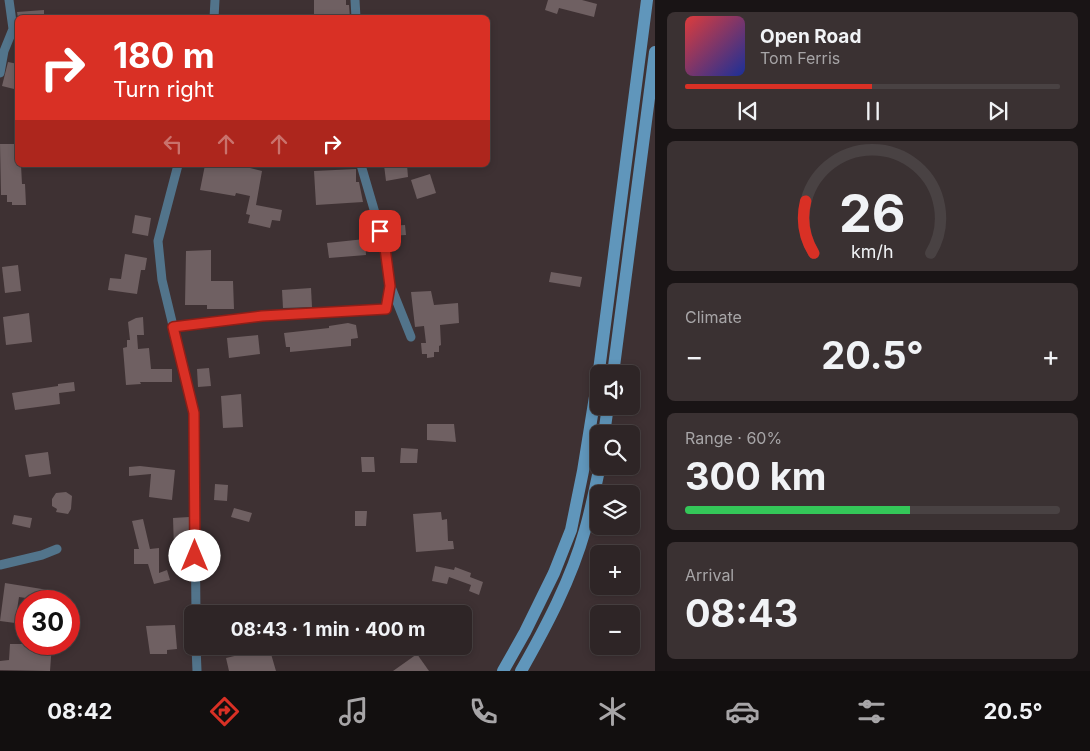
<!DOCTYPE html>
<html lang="en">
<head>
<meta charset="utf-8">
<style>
  :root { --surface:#2e2526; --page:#3a3132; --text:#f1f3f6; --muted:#a7a5a7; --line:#494243; --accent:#d93025 }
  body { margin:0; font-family:Inter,sans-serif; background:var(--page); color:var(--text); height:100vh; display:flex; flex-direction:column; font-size:19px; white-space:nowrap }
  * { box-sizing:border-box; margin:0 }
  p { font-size:16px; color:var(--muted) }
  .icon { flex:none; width:28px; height:28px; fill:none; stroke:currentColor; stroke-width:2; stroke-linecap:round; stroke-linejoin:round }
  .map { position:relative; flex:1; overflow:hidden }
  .details { display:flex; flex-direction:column; gap:12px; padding:12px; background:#191415; width:435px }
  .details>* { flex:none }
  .guide { position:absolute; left:15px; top:15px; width:475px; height:152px; border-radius:8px; box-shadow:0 2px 8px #0003,0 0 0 1px var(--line); background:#d93025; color:#fff; overflow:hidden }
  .tools { position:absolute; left:590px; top:365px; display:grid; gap:10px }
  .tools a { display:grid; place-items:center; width:50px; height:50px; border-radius:8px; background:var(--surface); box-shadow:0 2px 8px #0003,0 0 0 1px var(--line); font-size:25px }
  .speed { position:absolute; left:15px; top:590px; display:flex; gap:10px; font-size:25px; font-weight:700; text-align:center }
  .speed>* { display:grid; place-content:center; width:65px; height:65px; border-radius:50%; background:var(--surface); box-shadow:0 2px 8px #0003,0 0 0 1px var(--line); line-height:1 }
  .speed .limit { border:8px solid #d22; background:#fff; color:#111 }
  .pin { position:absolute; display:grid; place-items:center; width:42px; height:42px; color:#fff; margin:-21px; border-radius:10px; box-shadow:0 2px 8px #0006 }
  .me { position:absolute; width:55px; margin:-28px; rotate:0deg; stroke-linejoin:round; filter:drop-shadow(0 0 4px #0008) }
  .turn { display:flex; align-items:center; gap:18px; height:105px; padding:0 15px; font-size:22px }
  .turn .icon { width:65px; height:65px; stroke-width:2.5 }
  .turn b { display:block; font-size:35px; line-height:42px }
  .lanes { display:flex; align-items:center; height:48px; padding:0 15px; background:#0003; justify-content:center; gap:25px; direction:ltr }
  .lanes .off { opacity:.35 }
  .big { font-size:38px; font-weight:700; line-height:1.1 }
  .details .widget { flex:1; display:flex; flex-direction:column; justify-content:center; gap:8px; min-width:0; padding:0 18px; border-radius:8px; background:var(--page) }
  .details .dial { align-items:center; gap:0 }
  .dial svg { height:130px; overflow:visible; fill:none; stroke:var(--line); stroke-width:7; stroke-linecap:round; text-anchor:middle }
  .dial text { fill:var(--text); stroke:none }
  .song { display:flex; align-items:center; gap:15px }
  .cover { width:60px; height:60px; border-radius:8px; background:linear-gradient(135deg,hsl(0 70% 55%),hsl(230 70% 35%)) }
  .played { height:5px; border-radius:2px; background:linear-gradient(90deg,var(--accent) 50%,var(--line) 50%) }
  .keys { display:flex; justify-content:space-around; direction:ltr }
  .heat { display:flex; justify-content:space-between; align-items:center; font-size:28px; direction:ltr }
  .charge { height:8px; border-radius:4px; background:linear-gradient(90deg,#34c759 60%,var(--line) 0) }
  .trip { position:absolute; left:184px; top:605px; width:288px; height:50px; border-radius:8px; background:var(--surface); box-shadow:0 2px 8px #0003,0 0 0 1px var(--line); font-weight:700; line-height:50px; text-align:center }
  .tabs { display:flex; height:80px; justify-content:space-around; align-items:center; background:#120f0f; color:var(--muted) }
  .tabs .icon { width:35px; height:35px }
  .tabs .selected { color:var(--accent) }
  .tabs b { font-size:22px; color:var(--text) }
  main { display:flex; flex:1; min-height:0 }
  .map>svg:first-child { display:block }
  .building { fill:#6f6062 }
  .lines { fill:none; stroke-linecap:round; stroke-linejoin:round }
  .minor { stroke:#52748b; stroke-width:9 }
  .secondary { stroke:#6096bb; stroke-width:12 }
  .route-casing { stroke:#8d1f18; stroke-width:12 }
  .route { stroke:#d93025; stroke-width:9 }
</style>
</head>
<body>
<main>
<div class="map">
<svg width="655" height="671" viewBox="0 0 655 671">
  <rect width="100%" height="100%" fill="#3e3133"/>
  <g class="building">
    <polygon points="314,0 346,0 346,5 349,5 350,18 321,18 314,15"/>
    <polygon points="548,0 582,0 597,4 594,17 559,8 557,14 545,10"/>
    <polygon points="44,10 44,18 18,18 17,12"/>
    <polygon points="8,62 18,64 18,90 2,86"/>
    <polygon points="0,144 18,144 18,165 21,165 22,184 25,184 26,205 12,205 12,202 7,202 7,195 1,195"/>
    <polygon points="205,165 238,165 262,171 256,205 282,210 280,221 272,220 270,228 248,223 250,215 246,214 250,196 236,193 235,196 200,190"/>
    <polygon points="384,165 407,165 408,177 386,181"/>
    <polygon points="356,169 356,182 359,182 363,202 316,205 314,171"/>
    <polygon points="430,174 436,193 417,199 411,180"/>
    <polygon points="135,215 151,218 148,236 132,233"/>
    <polygon points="405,225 406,235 388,236 388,226"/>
    <polygon points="365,239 366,255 329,258 327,243"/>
    <polygon points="211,250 211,281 233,281 234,309 207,309 207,305 185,305 186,251"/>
    <polygon points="125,254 147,258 145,270 141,270 137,294 108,290 110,278 121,279"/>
    <polygon points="18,265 21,291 5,293 2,267"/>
    <polygon points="551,272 582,277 580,287 549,282"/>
    <polygon points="311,288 312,307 283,308 282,290"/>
    <polygon points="431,291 434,305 458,303 459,323 440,325 441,345 439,346 439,352 434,352 434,357 427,358 427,354 422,354 421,343 426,343 424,326 415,327 411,292"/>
    <polygon points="29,313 32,342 6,345 3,317"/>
    <polygon points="143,317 144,335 137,335 138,349 149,348 151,369 172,369 172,382 140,382 141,384 126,385 123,348 127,347 127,340 130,340 128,322 136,318"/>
    <polygon points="348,323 356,325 358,338 351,339 351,346 290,352 290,347 286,347 284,333 329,328 329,326"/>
    <polygon points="258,335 260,354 229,358 227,338"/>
    <polygon points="209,368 211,386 198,387 197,369"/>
    <polygon points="74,382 75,391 59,393 60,404 15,410 12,393 58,386 58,384"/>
    <polygon points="241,394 243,427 223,428 221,396"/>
    <polygon points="427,424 454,424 456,442 427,440"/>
    <polygon points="401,448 418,449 417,463 400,463"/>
    <polygon points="48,452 51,474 29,477 25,455"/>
    <polygon points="361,457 374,457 375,472 362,472"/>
    <polygon points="140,466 175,470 172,500 149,497 151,474 129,476 129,467"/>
    <polygon points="215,484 228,485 227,501 214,500"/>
    <polygon points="66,492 72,496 71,509 68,514 56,512 57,509 52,506 52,499 56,493"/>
    <polygon points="234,508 252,513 249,522 231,517"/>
    <polygon points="355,511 367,511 366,526 355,526"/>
    <polygon points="441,512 442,520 447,519 448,541 453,541 454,549 416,552 413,514"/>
    <polygon points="14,515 32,518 30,528 12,524"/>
    <polygon points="189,517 189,550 174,550 173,518"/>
    <polygon points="143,519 150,549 159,548 159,573 167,570 170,580 154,584 148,564 134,564 134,549 139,549 132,521"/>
    <polygon points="435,566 454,570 455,567 471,573 470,577 483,582 479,595 469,591 471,585 449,577 447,584 432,581"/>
    <polygon points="5,583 48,590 47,601 19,597 15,623 0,621"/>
    <polygon points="175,625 177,649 167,650 167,654 150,654 146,626"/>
    <polygon points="10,644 52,644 50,671 0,670 0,661 9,660"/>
    <polygon points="246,646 258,646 258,650 269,647 276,671 229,671 226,658 247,653"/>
    <polygon points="417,654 429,671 393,671"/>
  </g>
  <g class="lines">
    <g class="minor">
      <polyline points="355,0 356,18"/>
      <polyline points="214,18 215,0"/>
      <polyline points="0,73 4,51 13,29 9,0"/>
      <polyline points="178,165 158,241 162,280 194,413 196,614"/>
      <polyline points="391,287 411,337"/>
      <polyline points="173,327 262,316 386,309 390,287 385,247 361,165"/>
      <polyline points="0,565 42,555 57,549"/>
      <polyline points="196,646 197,671"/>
    </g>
    <g class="secondary">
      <polyline points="613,374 655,52"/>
      <polyline points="604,434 608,406"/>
      <polyline points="503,671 525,632 554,573 571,530 583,471 598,378 647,0"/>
      <path d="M521,671C546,627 571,580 585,530C591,510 595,488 600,466"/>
    </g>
  </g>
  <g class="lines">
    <g class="route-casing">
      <polyline id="route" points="195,556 194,413 173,327 262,316 386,309 390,286 385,248 380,231"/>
    </g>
    <use href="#route" class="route"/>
  </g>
</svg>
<div class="tools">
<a><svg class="icon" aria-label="sound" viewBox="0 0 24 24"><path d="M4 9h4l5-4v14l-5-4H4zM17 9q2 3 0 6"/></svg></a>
<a><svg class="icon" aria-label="search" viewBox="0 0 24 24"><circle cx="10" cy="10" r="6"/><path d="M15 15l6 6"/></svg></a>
<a><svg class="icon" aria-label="layers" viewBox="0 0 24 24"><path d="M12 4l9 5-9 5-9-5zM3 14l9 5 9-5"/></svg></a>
<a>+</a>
<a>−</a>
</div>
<div class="speed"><div class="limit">30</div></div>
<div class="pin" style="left:380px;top:231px;background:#d93025"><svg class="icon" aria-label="arrive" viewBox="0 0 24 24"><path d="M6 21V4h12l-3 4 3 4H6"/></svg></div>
<svg class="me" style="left:195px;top:556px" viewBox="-20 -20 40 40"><circle r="19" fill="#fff"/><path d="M0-13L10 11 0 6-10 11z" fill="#d93025"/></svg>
<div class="trip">08:43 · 1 min · 400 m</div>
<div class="guide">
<div class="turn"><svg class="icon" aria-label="right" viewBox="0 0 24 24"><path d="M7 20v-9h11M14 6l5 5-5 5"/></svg><div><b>180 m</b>Turn right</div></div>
<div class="lanes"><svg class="icon off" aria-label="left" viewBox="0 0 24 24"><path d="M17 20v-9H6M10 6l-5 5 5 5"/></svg><svg class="icon off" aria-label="ahead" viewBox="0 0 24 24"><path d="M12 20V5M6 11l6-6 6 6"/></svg><svg class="icon off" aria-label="ahead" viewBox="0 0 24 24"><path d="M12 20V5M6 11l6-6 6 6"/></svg><svg class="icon" aria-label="right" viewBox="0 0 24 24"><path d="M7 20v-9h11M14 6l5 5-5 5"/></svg></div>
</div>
</div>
<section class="details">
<div class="widget">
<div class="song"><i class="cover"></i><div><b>Open Road</b><p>Tom Ferris</p></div></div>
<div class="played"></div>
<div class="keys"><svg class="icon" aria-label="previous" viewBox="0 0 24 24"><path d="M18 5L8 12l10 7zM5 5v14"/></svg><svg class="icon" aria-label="pause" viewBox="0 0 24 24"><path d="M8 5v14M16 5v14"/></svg><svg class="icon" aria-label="next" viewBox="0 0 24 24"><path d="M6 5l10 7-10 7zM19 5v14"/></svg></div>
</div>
<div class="widget dial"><svg viewBox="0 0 100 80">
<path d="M14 69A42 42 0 1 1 86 69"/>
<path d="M14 69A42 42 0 0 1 9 37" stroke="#d93025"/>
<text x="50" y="56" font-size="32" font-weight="700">26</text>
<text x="50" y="72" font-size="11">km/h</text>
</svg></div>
<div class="widget"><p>Climate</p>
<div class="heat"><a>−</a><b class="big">20.5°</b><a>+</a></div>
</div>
<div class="widget"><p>Range · 60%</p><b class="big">300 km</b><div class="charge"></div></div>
<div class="widget"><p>Arrival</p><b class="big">08:43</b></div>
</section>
</main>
<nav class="tabs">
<b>08:42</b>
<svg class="icon selected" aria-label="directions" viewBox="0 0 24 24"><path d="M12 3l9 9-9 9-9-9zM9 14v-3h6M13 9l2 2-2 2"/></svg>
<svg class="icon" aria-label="music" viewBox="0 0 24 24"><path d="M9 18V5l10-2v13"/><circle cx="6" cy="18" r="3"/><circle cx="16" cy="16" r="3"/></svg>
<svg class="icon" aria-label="phone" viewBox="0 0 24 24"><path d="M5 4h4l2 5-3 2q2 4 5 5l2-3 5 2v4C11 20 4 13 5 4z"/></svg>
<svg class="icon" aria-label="climate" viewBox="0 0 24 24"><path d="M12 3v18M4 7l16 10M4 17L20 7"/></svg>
<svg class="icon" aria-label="car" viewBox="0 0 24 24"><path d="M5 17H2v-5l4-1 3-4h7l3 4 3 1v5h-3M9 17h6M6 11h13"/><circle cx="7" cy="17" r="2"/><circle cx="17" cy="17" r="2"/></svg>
<svg class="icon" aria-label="filters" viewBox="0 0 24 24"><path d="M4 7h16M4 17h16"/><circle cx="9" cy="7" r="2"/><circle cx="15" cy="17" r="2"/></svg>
<b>20.5°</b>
</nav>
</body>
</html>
